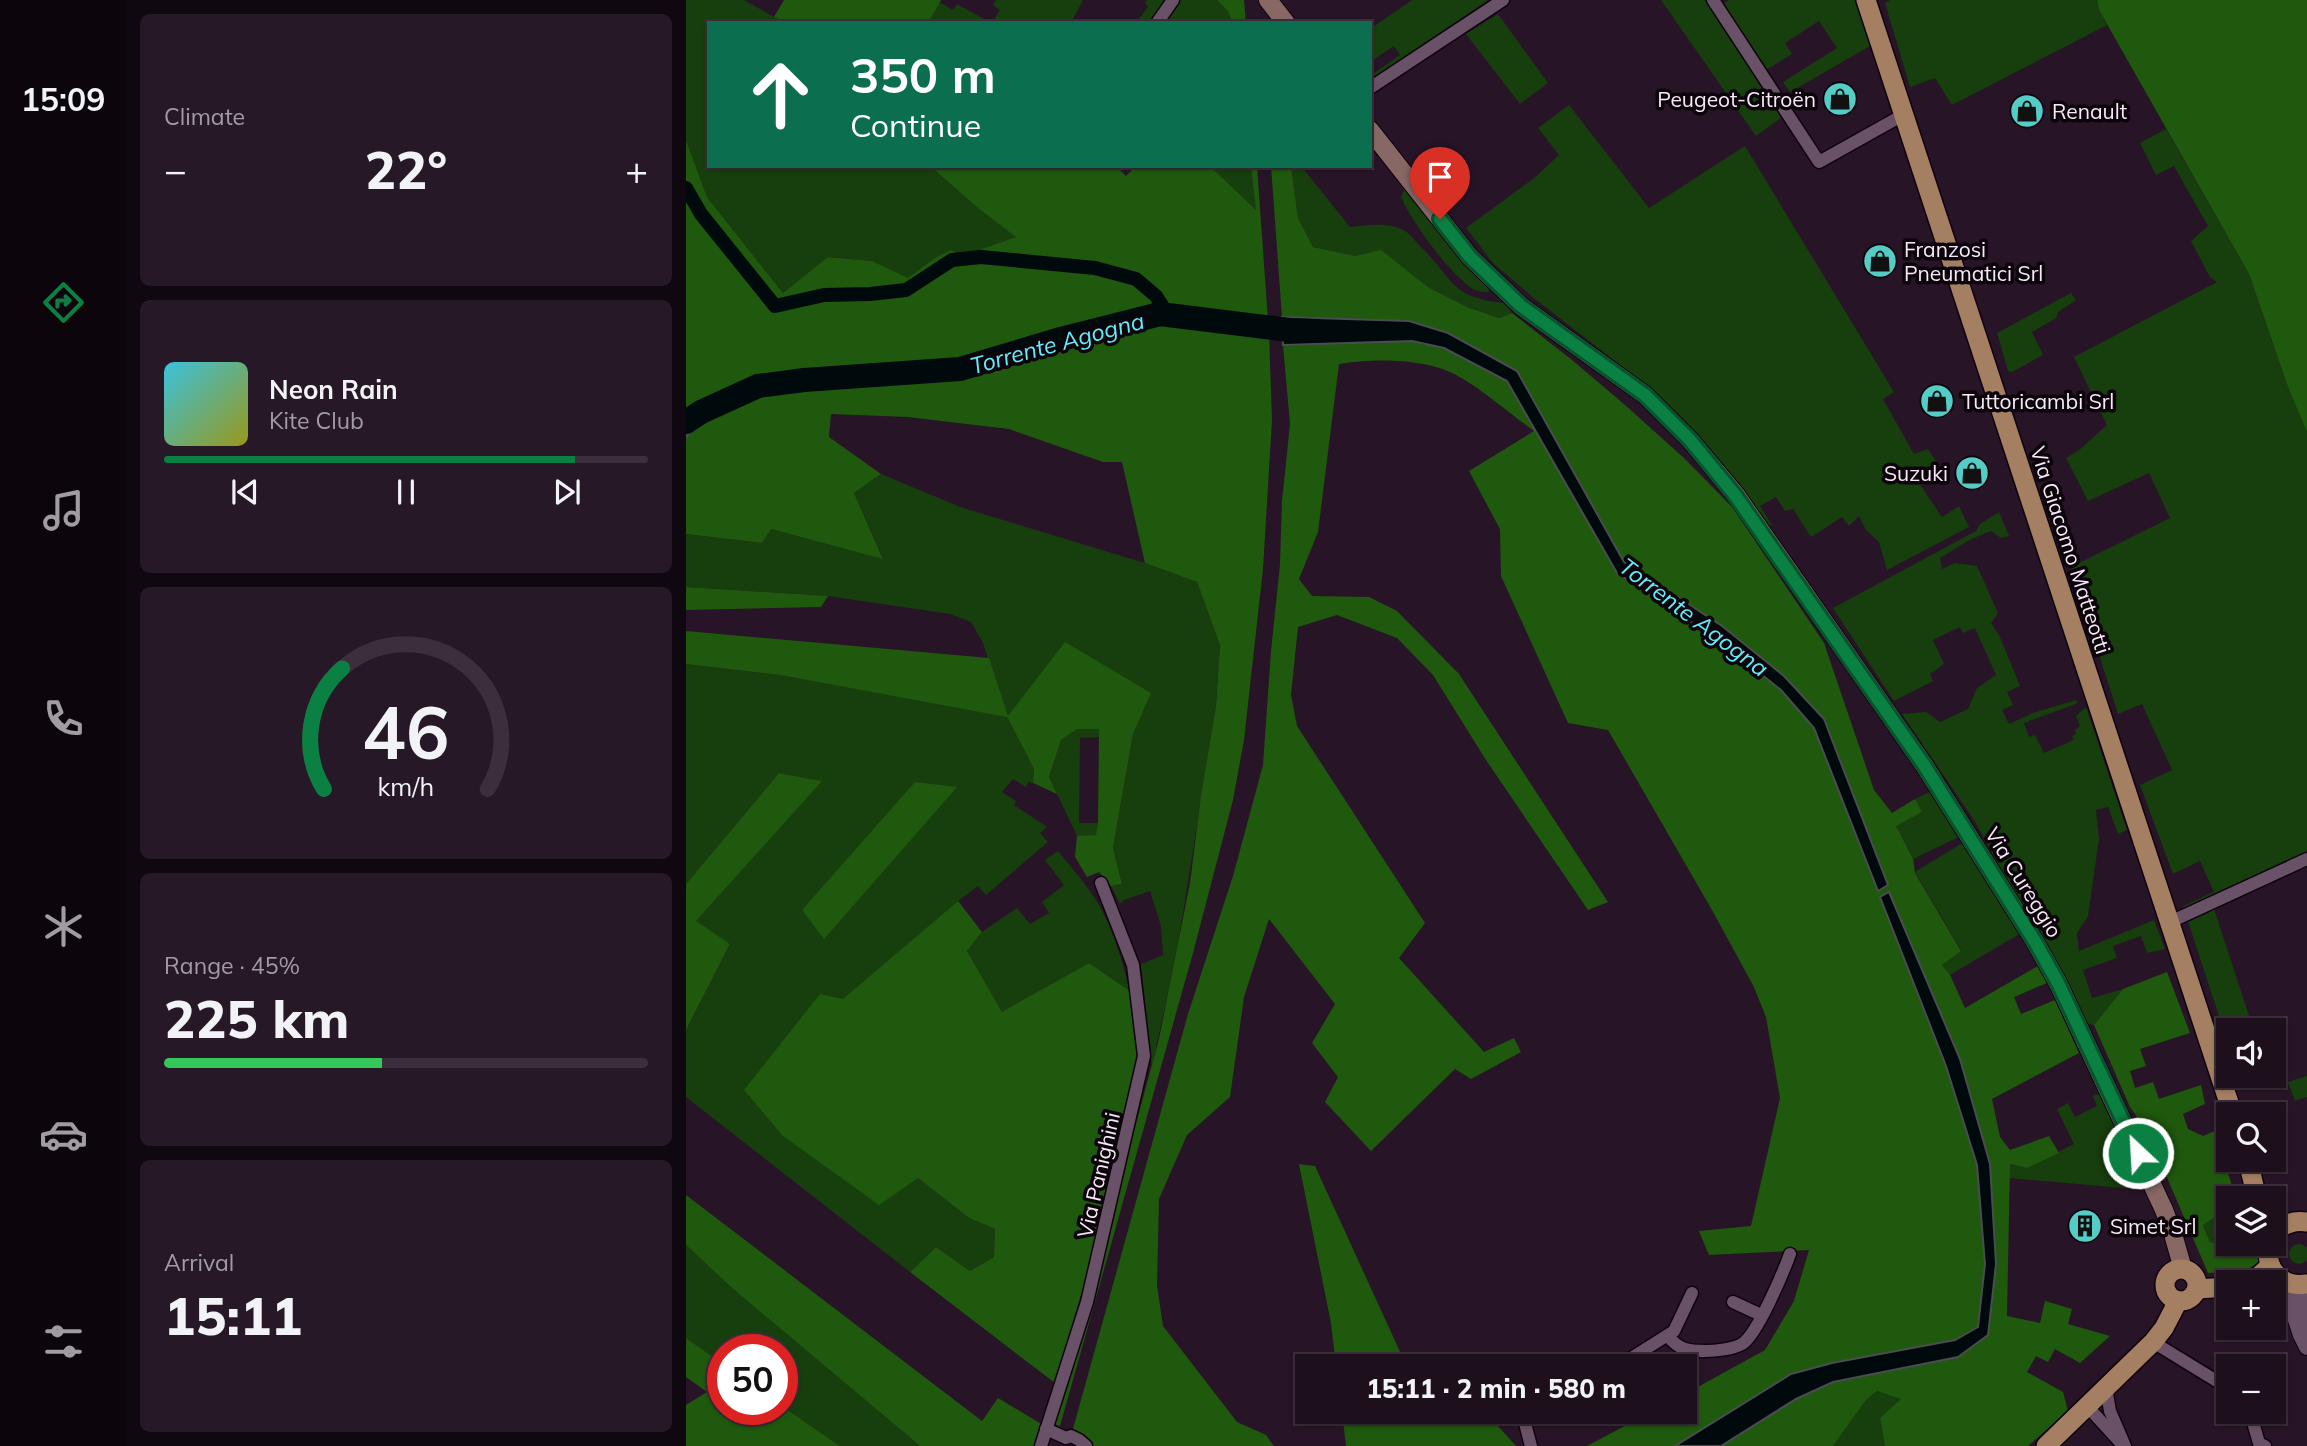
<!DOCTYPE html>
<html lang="en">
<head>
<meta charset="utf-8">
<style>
  :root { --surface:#1e0f1d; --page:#261826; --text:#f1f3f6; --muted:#a19ca4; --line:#3c2f3b; --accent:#0b8043 }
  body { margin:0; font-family:Mulish,sans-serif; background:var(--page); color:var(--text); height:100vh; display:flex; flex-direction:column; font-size:26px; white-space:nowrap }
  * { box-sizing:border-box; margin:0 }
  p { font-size:23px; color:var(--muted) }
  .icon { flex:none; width:38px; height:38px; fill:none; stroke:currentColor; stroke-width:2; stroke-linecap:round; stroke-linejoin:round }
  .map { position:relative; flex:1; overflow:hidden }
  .panel { display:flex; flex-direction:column; gap:14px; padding:14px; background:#100810; width:560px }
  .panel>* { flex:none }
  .hud { position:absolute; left:21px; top:21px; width:665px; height:147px; border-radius:0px; box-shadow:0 2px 5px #0004,0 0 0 2px var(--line); background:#0b6e4f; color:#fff; overflow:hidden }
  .controls { position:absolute; left:1530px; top:1018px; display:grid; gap:14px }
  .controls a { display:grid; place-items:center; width:70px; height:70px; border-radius:0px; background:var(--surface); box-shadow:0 2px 5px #0004,0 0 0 2px var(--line); font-size:35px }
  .speed { position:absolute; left:21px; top:1334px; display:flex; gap:14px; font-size:35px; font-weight:700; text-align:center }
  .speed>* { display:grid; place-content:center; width:91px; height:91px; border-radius:50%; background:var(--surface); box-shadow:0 2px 5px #0004,0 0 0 2px var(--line); line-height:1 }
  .speed .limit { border:10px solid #d22; background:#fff; color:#111 }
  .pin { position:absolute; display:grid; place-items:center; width:60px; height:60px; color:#fff; margin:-72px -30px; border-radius:50% 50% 50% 0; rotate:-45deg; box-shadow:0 0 7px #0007 }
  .pin .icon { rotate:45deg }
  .me { position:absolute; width:77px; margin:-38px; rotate:335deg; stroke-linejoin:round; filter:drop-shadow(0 0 5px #0008) }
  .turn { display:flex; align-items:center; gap:24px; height:147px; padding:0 28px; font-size:32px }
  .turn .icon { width:91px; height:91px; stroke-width:2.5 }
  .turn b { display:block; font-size:49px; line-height:60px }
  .big { font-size:52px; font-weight:800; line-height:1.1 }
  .panel .widget { flex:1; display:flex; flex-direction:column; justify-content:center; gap:10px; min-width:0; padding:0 24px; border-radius:10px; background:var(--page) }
  .panel .dial { align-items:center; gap:0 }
  .dial svg { height:182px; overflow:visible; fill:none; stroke:var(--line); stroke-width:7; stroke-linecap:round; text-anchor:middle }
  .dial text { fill:var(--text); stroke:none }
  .song { display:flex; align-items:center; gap:21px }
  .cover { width:84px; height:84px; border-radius:10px; background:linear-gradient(135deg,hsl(190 70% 55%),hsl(60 70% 35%)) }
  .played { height:7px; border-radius:4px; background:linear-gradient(90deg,var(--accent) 85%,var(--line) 85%) }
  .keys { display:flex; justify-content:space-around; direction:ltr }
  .heat { display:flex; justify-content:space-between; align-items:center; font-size:38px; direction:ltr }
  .charge { height:10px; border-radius:5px; background:linear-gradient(90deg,#34c759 45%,var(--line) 0) }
  .trip { position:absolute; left:609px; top:1354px; width:402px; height:70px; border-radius:0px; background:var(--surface); box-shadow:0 2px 5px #0004,0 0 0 2px var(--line); font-weight:800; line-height:70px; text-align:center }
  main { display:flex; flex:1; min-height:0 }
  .tab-bar { display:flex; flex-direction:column; width:126px; justify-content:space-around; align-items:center; background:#0c060c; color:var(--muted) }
  .tab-bar .icon { width:49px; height:49px }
  .tab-bar .current { color:var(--accent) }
  .tab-bar b { font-size:32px; color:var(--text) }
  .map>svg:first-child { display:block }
  .green { fill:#173e0d }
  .forest { fill:#1f590d }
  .water { fill:#00090b; stroke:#4a4c52; stroke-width:2 }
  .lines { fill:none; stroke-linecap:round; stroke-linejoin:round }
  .stream { stroke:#4a4c52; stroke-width:4.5 }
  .canal { stroke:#00090b; stroke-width:14 }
  .river { stroke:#00090b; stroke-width:24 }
  .minor-casing { stroke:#10020f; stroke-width:15 }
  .tertiary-casing { stroke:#10020f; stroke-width:18 }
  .secondary-casing { stroke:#10020f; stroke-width:20 }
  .primary-casing { stroke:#10020f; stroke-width:22 }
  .minor { stroke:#695167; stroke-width:12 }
  .tertiary { stroke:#695167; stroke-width:16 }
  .secondary { stroke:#876865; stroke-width:18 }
  .primary { stroke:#a47f62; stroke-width:19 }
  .route-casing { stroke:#07532c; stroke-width:18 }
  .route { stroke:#0b8043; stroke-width:12 }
  .labels { text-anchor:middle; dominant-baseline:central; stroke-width:7; stroke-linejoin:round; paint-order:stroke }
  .poi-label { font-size:21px; fill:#f8e9f6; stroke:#0c040b; text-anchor:start }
  .street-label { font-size:21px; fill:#f8e9f6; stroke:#0c040b }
  .water-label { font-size:23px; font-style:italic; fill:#62edfb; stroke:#0c040b }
</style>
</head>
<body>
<main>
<nav class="tab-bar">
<b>15:09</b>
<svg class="icon current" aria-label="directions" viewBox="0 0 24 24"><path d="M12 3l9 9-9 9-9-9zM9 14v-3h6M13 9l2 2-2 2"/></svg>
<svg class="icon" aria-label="music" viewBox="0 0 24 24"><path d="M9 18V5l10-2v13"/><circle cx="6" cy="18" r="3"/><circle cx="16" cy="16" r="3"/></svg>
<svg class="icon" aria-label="phone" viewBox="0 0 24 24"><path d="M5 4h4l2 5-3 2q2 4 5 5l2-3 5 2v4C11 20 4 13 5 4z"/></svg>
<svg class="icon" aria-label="climate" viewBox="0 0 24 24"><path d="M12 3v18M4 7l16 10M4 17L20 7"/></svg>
<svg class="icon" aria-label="car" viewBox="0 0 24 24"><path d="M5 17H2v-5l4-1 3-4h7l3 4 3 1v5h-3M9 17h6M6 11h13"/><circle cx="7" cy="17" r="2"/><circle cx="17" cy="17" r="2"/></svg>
<svg class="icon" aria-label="filters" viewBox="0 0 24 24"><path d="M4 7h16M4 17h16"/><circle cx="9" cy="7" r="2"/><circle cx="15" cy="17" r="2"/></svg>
</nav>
<section class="panel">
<div class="widget"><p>Climate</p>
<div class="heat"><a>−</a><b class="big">22°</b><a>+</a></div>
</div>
<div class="widget">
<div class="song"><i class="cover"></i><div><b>Neon Rain</b><p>Kite Club</p></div></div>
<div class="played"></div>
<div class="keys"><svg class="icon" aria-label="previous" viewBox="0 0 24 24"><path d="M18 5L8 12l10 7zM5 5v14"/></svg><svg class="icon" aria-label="pause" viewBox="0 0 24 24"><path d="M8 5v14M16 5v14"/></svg><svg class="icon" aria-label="next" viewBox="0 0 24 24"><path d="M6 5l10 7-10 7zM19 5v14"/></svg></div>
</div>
<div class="widget dial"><svg viewBox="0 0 100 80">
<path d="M14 69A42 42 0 1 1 86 69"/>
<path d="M14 69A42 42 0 0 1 22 16" stroke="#0b8043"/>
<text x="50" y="56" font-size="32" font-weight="700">46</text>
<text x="50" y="72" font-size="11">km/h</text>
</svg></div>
<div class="widget"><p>Range · 45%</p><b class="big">225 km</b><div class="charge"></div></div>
<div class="widget"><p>Arrival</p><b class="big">15:11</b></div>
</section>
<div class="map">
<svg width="1621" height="1446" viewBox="0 0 1621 1446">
  <rect width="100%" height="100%" fill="#281427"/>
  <g class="green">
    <polygon points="0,0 58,0 88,17 103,23 23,23 23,166 244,166 293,209 331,237 276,256 249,258 222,279 186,261 143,257 97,293 21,197 0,140"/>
    <polygon points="310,0 397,0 386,21 388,23 306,23 314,10 307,5"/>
    <polygon points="461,0 481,0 466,23 453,23 452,20 462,7 459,3"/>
    <polygon points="489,0 531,0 542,11 546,23 473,23"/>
    <polygon points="726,0 802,0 684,80 684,76 714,55 708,46 684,62 684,29"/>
    <polygon points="975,0 1025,0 1103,112 1070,136"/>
    <polygon points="1043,0 1169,0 1184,46 1104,92 1097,82 1151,48 1133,21 1099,43 1106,54 1080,70 1036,5"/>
    <polygon points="1204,0 1411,0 1413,10 1421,25 1266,105 1249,78 1224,87 1199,3"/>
    <polygon points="253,2 267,10 271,4 305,23 242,23"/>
    <polygon points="812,14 862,83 834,104 780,34"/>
    <polygon points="883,105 963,208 1059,146 1208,392 1197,399 1228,454 1242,449 1253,466 1231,480 1256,517 1273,506 1283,527 1201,570 1193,542 1180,530 1173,516 1163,526 1156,517 1125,537 1107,509 1099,511 1090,497 1074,506 1086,525 1081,525 1037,465 999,421 969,392 849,299 807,263 780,228 847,179 873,155 852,128"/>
    <polygon points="1480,129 1563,274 1603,390 1621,432 1621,868 1551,892 1528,909 1568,1031 1542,1031 1542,1044 1497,906 1528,892 1514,861 1487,874 1454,785 1486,770 1456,704 1432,714 1385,567 1484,518 1463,473 1402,501 1380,458 1392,451 1421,425 1388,357 1531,282 1524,277 1505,241 1522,226 1488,166 1470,175 1454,143"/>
    <polygon points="524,166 565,166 571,211"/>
    <path d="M605,166H615L664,227C682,225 702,222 719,231C724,234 730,242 735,247C769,280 763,297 818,303L826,313L813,318L781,307L742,287L695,251L669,256L627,247L612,219Z"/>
    <path d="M719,188L802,285L803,292C798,292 792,292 787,289C763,273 727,224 715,197Z"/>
    <polygon points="1385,293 1390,300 1372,312 1370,318 1346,332 1357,355 1326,372 1322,371 1311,333"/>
    <polygon points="195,474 277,508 459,563 511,582 534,645 530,706 490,957 466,1066 455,964 477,955 475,926 464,891 438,900 434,904 425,886 436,884 427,848 447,734 464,693 321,717 348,769 347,783 342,782 340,787 327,779 316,792 330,801 328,805 361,827 354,833 362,842 300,895 292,886 272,901 157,1000 232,1178 283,1218 309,1229 308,1257 284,1271 250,1247 224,1272 0,1097 0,1030 44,944 9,922 135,781 93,773 0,884 0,664 94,675 321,716 297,643 285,622 264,614 142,596 0,587 0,534 76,543 84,529 197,558 168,493"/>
    <polygon points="1313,512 1323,536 1315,538 1305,531 1285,539 1254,558 1256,569 1269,563 1291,566 1312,613 1305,623 1313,635 1334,686 1321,692 1327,705 1316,710 1323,724 1347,713 1390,700 1392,703 1338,723 1343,737 1349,735 1358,753 1388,740 1386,736 1390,734 1389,730 1394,726 1390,716 1400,707 1441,830 1432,834 1422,807 1410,810 1413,839 1402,916 1391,933 1393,951 1468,920 1479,949 1461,953 1455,936 1427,946 1431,958 1397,970 1406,998 1437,989 1408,1025 1400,1023 1288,820 1216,714 1240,712 1254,722 1282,709 1291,688 1310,675 1289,628 1277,633 1274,627 1247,640 1258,664 1244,674 1247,681 1208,701 1147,608 1290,531 1294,524"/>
    <polygon points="391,729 414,729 413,737 394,738 393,823 412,823 410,836 391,836 363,777 375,740"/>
    <polygon points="1246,791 1275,836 1227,859 1209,825 1235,812 1229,799"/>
    <polygon points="1278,842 1335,933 1264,975 1256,965 1275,950 1229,872"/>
    <path d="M372,851C383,865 396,879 406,894C426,923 435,957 444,991L403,963L316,1013L281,951L296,932L331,908L344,924L363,913L356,902L378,885L359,860Z"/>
    <polygon points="1621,1076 1621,1097 1609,1101 1602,1082"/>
    <polygon points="1415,1093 1460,1190 1323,1178 1324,1164 1341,1168 1388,1144 1371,1109 1382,1103 1389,1117 1411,1106 1407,1096"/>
    <polygon points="1542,1208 1542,1243 1534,1244 1524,1242 1517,1224"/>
    <circle cx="1613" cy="1254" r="10"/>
    <polygon points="0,1245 46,1288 234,1446 154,1446 96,1406 96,1349 37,1349 37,1364 0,1338"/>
    <polygon points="1191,1391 1216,1399 1194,1418 1199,1446 1147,1446 1180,1400"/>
  </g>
  <g class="forest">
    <polygon points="98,0 255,0 242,23 103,23 88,17"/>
    <polygon points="531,0 558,0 560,23 546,23 542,11"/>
    <polygon points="1411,0 1621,0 1621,432 1603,390 1563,274 1413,10"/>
    <polygon points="0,140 21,197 97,293 142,257 186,261 222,278 249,258 265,250 276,256 330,237 293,209 244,166 430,166 440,176 450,166 524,166 570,210 565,166 571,166 583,334 586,420 577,569 558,740 547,800 507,953 374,1426 368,1424 473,1039 504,883 515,796 530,706 534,645 511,582 459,563 436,462 417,462 323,429 222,417 145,414 143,437 195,474 168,493 197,559 85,529 76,543 0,534"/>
    <path d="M585,166H605L612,218L627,247L669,256L695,250L742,287L781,307L813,318L826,313L886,360L939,405L998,458L1047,508L1138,643L1188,790L1206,813L1229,799L1236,812L1210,826L1227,859L1229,873L1275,951L1256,965L1264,975L1279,1008L1352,966L1361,983L1328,997L1335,1014L1369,1000L1393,1053L1306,1099L1314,1137L1324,1150L1363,1136L1373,1153L1341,1168L1324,1164L1321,1316L1354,1323L1359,1301L1386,1309L1382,1324L1424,1336L1394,1363L1369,1349L1362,1362L1350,1356L1341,1372L1377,1392L1382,1411L1342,1446H1199L1194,1418L1215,1399L1191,1391L1180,1400L1147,1446H1035L1110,1399L1147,1382L1272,1357L1302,1335L1304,1164L1274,1059L1203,892L1195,897L1260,1066L1291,1165L1299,1264L1292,1327L1269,1340L1146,1363L1105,1374L989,1446H901L965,1412H999V1394L1079,1350L1108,1301L1123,1250L1023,1255L1013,1231L1065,1226L1094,1098L1080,1017L1068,987L1026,910L922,730L882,723L815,576L814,529L783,471L848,431C823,413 797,390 772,376C742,358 687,358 653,364L632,532L613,579L626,596L683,597L711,611L773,674L922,902L902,910L800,760L747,675L711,638L651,615L612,627L605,695L611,726L739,923L713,958L798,1052L828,1038L835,1052L785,1079L769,1069L685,1151L639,1102L652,1077L626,1043L649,1004L583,919L558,997L544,1097L501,1135L473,1199L471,1286L477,1326L551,1422L580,1435L588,1446H400L385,1436L502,1014L547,876L577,765L585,651L594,564L596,501L604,424L597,345L726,341L758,348L821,381L931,573L1034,641L1095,690L1128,728L1192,891L1138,719L1098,676L1036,626L938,563L831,371L762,333L723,321L596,317Z"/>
    <polygon points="0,587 142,596 135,607 0,610"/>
    <polygon points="0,631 303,658 322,716 379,642 465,693 447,734 427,848 436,884 425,886 413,872 401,877 389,857 391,836 410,835 412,823 413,729 391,729 375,740 363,777 371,794 347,783 348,769 321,717 94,675 0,664"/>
    <polygon points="93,773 136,781 10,921 44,944 0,1030 0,884"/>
    <polygon points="229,782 271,787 138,939 116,910"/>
    <polygon points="272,901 296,932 281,951 316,1012 403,963 444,991 453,1055 413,1234 369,1383 224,1272 250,1247 284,1271 308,1257 309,1229 283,1218 232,1178 193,1205 97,1136 58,1090 134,994 157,999"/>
    <path d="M1481,972L1504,1033L1454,1049L1460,1066L1444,1071L1449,1088L1467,1082L1473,1099L1515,1085L1519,1104L1497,1114L1502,1129L1517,1136L1529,1131L1550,1199H1542V1208L1517,1225L1524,1242L1534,1244H1581C1574,1276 1548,1271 1522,1273L1461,1131L1444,1107L1408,1025L1437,989Z"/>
    <polygon points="613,1164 629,1166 721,1367 650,1367 645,1323"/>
    <polygon points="0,1195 296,1421 312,1398 357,1425 350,1446 234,1446 46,1288 0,1245"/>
    <polygon points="0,1338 37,1364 37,1409 96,1409 96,1406 154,1446 0,1446 0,1405 21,1392 0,1377"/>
    <polygon points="656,1412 799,1412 830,1446 660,1446"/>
  </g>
  <g class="water">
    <polygon points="596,317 723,321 762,333 831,371 938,562 1036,626 1098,676 1138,719 1202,885 1192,891 1128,728 1095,690 1034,641 931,573 821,381 758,348 726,341 597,345"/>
    <polygon points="1203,892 1274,1059 1304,1164 1310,1264 1302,1335 1272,1357 1147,1382 1110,1399 1035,1446 989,1446 1105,1374 1146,1363 1269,1340 1292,1327 1299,1264 1291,1165 1260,1066 1194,897"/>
  </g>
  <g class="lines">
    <polyline class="stream" points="0,436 15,412"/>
    <polyline class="canal" points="0,188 15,214 89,306 138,295 184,294 220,290 266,260 295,257 409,268 450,279 470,296 482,315"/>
    <polyline class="river" points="0,422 15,412 72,386 118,380 274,369 371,340 474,314 603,330 631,331"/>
    <g class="minor-casing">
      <g id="minor">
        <polyline points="1027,0 1133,162 1217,115"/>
        <polyline points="471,23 487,0"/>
        <polyline points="684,88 817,0"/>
        <polyline points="1484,922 1621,859"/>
        <polyline points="1047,1302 1075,1315"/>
        <path d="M982,1336C993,1350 1002,1351 1019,1351C1030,1351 1047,1349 1056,1344C1071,1335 1097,1273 1104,1254"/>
        <polyline points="1467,1342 1542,1388"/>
        <polyline points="926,1367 939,1362 988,1331 1006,1293"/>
        <polyline points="1420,1388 1424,1411 1439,1446"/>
        <polyline points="1401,1406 1434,1442"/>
        <polyline points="836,1412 845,1446"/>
        <polyline points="1564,1412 1573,1443 1579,1446"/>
        <polyline points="360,1429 380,1438 385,1436 393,1440 400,1446"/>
        <polyline points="355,1446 401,1302 458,1056 447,965 415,883"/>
      </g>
    </g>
    <g class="tertiary-casing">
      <g id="tertiary">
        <polyline points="1597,1281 1615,1335 1621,1347"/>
        <polyline points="1614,1285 1621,1324"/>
      </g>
    </g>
    <g class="secondary-casing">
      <g id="secondary">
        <polyline points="582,0 600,23"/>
        <polyline points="684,130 784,257 835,306 959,395 1004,440 1050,495 1238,765 1348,940 1372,983 1478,1210 1487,1234 1497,1269"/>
      </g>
    </g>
    <g class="primary-casing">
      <g id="primary">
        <polyline points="1180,0 1547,1115"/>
        <polyline points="1562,1160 1571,1199"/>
        <path d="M1587,1235C1596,1224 1607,1220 1621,1222"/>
        <path d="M1583,1244C1578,1269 1596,1288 1621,1284"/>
        <circle cx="1495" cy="1285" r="16"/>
        <polyline points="1565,1283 1584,1266"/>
        <polyline points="1511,1289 1542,1287"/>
        <polyline points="1360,1446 1467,1342 1478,1328 1492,1301"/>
      </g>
    </g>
    <use href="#minor" class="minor"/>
    <use href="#tertiary" class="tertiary"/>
    <use href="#secondary" class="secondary"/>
    <use href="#primary" class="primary"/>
  </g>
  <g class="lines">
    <g class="route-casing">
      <polyline id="route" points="754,219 784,257 835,306 959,395 1004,440 1049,495 1238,765 1348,940 1372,983 1452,1153"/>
    </g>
    <use href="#route" class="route"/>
  </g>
  <defs>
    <g id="shop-disc" transform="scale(1.75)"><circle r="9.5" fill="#54cdc7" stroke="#0c040b"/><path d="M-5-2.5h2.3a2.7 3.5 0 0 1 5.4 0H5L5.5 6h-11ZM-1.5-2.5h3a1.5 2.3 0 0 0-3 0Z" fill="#111"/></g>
    <g id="building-disc" transform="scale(1.75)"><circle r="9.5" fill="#54cdc7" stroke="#0c040b"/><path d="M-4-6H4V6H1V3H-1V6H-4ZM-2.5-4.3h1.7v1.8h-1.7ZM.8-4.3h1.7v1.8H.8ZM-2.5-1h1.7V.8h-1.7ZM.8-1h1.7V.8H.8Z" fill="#111"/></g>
  </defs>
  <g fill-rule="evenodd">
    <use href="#shop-disc" x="1154" y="99"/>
    <use href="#shop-disc" x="1341" y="111"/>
    <use href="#shop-disc" x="1194" y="261"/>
    <use href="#shop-disc" x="1251" y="401"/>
    <use href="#shop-disc" x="1286" y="473"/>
    <use href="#building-disc" x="1399" y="1226"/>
  </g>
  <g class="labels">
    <g class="poi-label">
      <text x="1130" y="99" text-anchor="end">Peugeot-Citroën</text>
      <text x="1366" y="111">Renault</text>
      <text x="1218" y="249">Franzosi<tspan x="1218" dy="24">Pneumatici Srl</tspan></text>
      <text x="1276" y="401">Tuttoricambi Srl</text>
      <text x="1262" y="473" text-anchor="end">Suzuki</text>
      <text x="1424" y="1226">Simet Srl</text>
    </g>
    <g class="street-label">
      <text transform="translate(1385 550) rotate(72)">Via Giacomo Matteotti</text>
      <text transform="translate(1338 882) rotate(58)">Via Cureggio</text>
      <text transform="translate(412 1175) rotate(-77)">Via Panighini</text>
    </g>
    <g class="water-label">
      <text transform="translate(371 343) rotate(-15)">Torrente Agogna</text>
      <text transform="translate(1008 617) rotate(37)">Torrente Agogna</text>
    </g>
  </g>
</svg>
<div class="controls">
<a><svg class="icon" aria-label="sound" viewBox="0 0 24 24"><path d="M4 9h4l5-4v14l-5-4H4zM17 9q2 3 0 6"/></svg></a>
<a><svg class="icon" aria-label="search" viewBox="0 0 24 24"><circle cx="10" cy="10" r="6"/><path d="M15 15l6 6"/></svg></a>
<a><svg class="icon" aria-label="layers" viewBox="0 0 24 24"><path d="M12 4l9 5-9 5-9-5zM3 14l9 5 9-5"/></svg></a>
<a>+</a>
<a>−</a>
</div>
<div class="speed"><div class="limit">50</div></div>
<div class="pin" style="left:754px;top:219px;background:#d93025"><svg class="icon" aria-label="arrive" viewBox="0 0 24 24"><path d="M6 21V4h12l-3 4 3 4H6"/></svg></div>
<svg class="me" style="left:1452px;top:1153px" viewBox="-20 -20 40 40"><circle r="17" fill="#0b8043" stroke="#fff" stroke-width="3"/><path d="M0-11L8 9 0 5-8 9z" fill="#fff"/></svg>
<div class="trip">15:11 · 2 min · 580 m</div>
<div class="hud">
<div class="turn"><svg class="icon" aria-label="ahead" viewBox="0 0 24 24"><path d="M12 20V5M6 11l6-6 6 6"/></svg><div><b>350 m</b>Continue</div></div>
</div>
</div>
</main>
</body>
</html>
